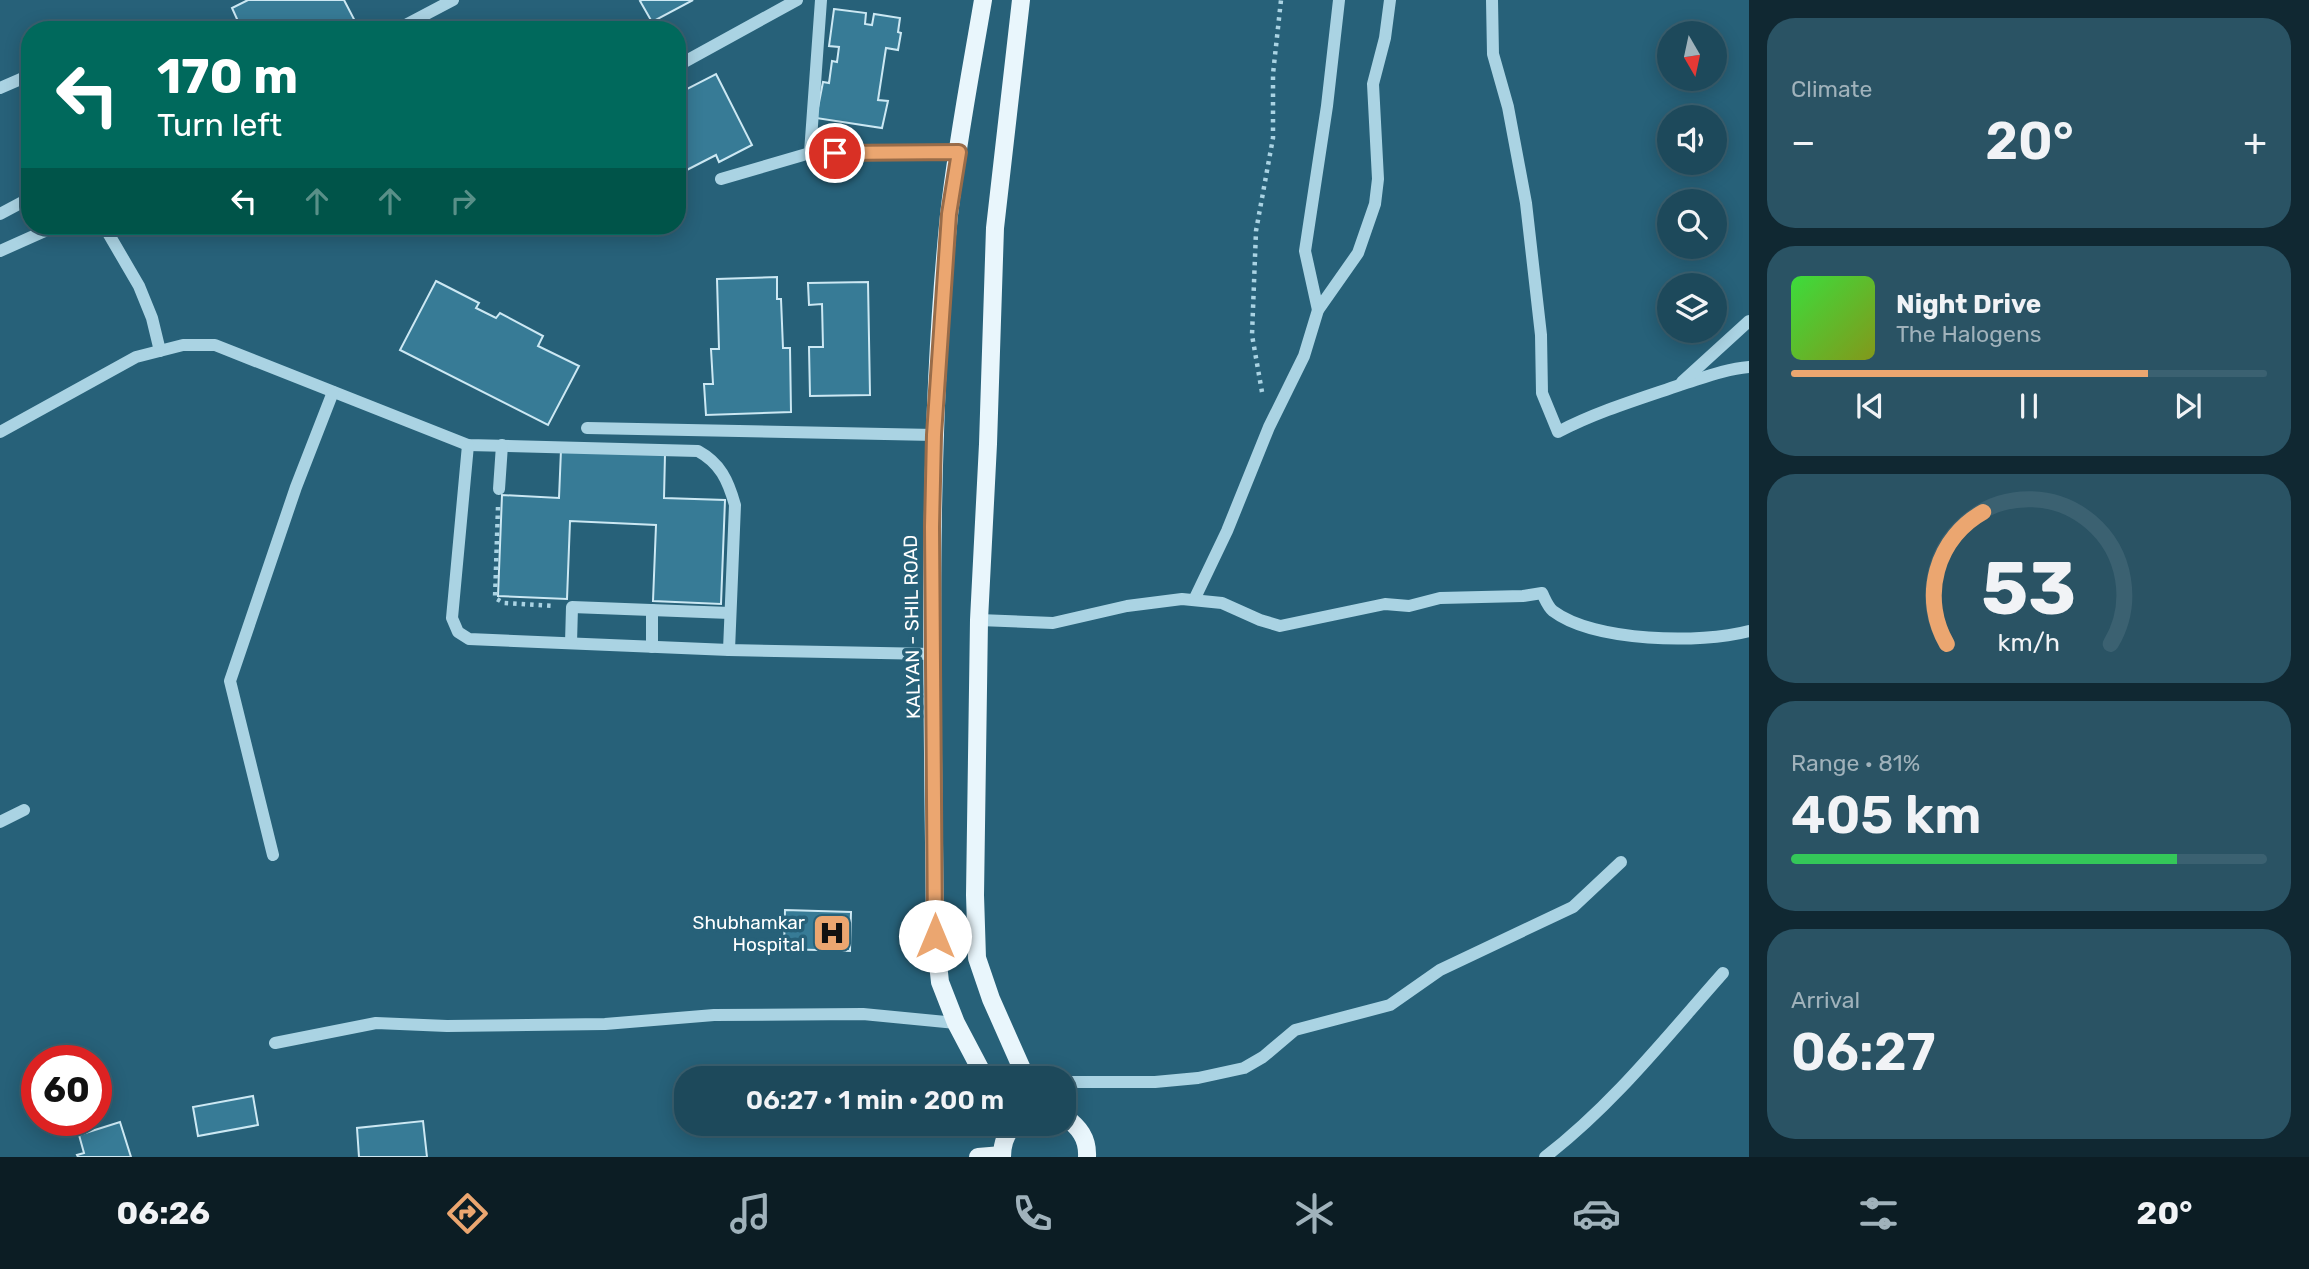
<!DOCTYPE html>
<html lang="en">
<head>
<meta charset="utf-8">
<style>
  :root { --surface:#1d495b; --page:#2a5364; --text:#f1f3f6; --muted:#a0b2bb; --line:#3b6171; --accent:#eba670 }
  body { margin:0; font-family:Rubik,sans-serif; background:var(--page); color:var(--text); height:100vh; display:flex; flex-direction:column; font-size:26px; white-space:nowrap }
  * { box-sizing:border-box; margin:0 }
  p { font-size:23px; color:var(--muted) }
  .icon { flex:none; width:38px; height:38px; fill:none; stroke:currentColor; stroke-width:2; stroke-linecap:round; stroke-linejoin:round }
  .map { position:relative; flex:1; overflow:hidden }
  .sheet { display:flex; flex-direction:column; gap:18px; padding:18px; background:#102832; width:560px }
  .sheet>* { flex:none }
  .top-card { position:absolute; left:21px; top:21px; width:665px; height:214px; border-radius:28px; box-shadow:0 4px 18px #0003,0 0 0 2px var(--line); background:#00695c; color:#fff; overflow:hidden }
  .needle { width:46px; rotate:171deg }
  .buttons { position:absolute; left:1657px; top:21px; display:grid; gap:14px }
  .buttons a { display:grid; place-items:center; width:70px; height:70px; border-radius:50%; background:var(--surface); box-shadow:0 4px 18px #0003,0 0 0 2px var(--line); font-size:35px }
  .speed { position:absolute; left:21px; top:1045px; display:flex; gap:14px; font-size:35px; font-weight:700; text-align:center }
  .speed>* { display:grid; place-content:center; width:91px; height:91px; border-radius:50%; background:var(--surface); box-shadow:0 4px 18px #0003,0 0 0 2px var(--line); line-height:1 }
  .speed .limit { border:10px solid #d22; background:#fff; color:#111 }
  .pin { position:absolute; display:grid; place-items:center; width:60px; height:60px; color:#fff; margin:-30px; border:4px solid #fff; border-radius:50%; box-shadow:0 2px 7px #0007 }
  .me { position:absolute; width:77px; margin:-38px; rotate:0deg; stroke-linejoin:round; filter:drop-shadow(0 0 5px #0008) }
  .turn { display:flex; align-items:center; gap:24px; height:147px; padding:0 21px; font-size:32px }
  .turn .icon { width:91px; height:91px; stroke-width:2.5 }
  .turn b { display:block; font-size:49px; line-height:60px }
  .lanes { display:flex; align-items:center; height:66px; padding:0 21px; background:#0003; justify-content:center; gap:35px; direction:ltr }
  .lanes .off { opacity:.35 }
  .big { font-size:52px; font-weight:600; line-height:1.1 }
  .sheet .widget { flex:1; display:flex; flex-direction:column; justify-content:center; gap:10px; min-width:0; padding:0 24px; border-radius:28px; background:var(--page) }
  .sheet .dial { align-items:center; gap:0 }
  .dial svg { height:182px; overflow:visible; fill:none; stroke:var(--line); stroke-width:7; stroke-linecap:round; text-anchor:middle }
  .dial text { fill:var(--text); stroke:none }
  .song { display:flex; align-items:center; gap:21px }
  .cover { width:84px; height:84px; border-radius:10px; background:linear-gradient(135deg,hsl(120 70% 55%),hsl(70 70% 35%)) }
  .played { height:7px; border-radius:4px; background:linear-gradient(90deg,var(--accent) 75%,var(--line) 75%) }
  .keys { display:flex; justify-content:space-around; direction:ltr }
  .heat { display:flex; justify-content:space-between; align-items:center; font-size:38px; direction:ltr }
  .charge { height:10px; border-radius:5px; background:linear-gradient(90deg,#34c759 81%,var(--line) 0) }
  .trip { position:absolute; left:674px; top:1066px; width:402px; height:70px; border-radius:28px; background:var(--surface); box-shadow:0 4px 18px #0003,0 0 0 2px var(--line); font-weight:600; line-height:70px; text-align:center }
  .tabs { display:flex; height:112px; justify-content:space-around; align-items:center; background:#0c1d24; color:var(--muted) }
  .tabs .icon { width:49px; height:49px }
  .tabs .active { color:var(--accent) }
  .tabs b { font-size:32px; color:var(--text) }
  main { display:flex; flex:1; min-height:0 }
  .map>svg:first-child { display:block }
  .building { fill:#377b96; stroke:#cce8f3; stroke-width:2 }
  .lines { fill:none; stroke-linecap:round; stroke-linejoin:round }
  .path { stroke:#aad3e3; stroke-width:4.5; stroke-dasharray:3.5 5; stroke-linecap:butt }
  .minor { stroke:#aad3e3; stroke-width:12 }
  .major { stroke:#e9f6fc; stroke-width:18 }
  .route-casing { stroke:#996c49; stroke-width:18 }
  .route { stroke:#eba670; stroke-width:12 }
  .labels { text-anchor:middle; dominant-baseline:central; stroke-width:7; stroke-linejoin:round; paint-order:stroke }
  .street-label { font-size:19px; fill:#fff; stroke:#276179 }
  .poi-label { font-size:19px; fill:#fff; stroke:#276179; text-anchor:end }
</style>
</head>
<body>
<main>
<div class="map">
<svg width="1749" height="1157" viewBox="0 0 1749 1157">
  <rect width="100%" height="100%" fill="#276179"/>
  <g class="building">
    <polygon points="248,0 344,0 356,23 343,30 242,30 232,8"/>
    <polygon points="642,0 693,0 652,22 640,1"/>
    <polygon points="834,9 866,13 865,24 872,25 874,14 900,18 898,32 901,33 898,50 886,48 878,100 888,101 882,128 816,118 823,82 829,83 832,61 837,62 839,47 829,46"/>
    <polygon points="716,74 752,145 719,162 716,155 677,175 677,94"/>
    <polygon points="777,277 777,299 781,299 783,348 790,348 791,412 706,415 704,384 713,384 711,349 719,349 717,279"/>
    <polygon points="436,281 479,303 476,308 496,318 500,313 543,336 538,346 579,366 548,425 400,350"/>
    <polygon points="868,282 870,395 810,396 809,347 823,347 822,304 809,305 808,283"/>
    <polygon points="561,450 665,454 664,498 725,500 721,604 653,601 656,525 570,521 567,599 498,596 502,495 559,498"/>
    <polygon points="785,910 851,912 850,951 784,949"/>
    <polygon points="253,1096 258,1125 198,1136 193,1107"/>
    <polygon points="423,1121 427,1157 359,1157 357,1128"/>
    <polygon points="120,1122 131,1157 78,1157 77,1155 84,1153 79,1135"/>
  </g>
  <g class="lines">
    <g class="path">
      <polyline points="1262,392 1252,335 1256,231 1273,138 1273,74 1281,0"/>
      <polyline points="498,507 495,598 504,603 554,606"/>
    </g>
    <g class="minor">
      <path d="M1492,0L1493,54L1508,107L1526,203L1541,335L1542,393L1558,432C1596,412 1639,399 1680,385C1703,378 1725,369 1749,367"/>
      <polyline points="396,30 453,0"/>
      <polyline points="677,66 797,0"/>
      <polyline points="0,88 30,75"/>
      <polyline points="810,153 821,0"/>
      <polyline points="721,179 810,153 959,152"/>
      <polyline points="0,214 30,198"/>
      <polyline points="104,226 139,286 152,318 160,351"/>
      <polyline points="0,251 56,226"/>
      <polyline points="1318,310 1305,251 1327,106 1339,0"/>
      <polyline points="1682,382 1749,321"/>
      <polyline points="587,428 934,435"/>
      <path d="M0,432L136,357L183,345H215L468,445L698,451C720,463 728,480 735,505L729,650"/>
      <polyline points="468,445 452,618 458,632 469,639 729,650 933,654"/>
      <polyline points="499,489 502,445"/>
      <polyline points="1194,600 1227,531 1269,427 1304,356 1318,310 1358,253 1375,204 1378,179 1373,84 1385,38 1390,0"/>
      <polyline points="652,610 652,647"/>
      <path d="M979,620L1053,623L1127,606L1182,599L1222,603L1260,620L1280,626L1385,604L1409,606L1440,598L1523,596L1542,593C1545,599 1548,607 1553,611C1594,642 1701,644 1749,631"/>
      <polyline points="571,643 572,607 730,613"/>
      <polyline points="0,822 24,810"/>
      <polyline points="273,855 230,681 296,487 333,392"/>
      <polyline points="275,1043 376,1023 447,1026 605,1024 714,1015 863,1014 956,1023"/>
      <polyline points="1064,1082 1155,1082 1198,1078 1244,1068 1263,1057 1295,1030 1390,1005 1440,970 1573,907 1621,862"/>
      <path d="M1545,1157C1613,1105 1667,1036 1723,973"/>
    </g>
    <g class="major">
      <path d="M983,0C971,71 957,143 949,215C925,454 933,695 935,936L940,982L956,1023L985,1078"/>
      <polyline points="1021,0 995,228 988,444 979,620 975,895 977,958 991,999 1026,1078"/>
      <path d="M1064,1116C1079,1127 1088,1138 1087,1157"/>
      <polyline points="978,1157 1002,1155"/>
      <path d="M1002,1157C1002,1144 1006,1132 1016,1124"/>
    </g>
  </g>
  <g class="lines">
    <g class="route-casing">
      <polyline id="route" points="835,153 959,152 949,214 934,435 932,527 935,936"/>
    </g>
    <use href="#route" class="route"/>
  </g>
  <defs>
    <g id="hospital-square" transform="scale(2.0125)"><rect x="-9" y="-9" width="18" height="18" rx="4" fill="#eba670" stroke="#276179"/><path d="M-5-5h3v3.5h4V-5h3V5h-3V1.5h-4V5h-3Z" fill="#111"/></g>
  </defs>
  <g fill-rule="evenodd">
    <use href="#hospital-square" x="832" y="933"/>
  </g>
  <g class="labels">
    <g class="street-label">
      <text transform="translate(912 627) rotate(-91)">KALYAN - SHIL ROAD</text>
    </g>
    <g class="poi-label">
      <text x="805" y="922">Shubhamkar<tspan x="805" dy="22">Hospital</tspan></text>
    </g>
  </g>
</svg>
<div class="buttons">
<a><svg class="needle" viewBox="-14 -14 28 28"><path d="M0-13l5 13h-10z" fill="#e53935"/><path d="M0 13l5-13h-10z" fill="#a0b2bb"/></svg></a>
<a><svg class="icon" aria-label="sound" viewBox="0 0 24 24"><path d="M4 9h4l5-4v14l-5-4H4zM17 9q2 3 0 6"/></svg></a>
<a><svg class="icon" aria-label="search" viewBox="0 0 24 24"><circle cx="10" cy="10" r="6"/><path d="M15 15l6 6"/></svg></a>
<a><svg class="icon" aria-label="layers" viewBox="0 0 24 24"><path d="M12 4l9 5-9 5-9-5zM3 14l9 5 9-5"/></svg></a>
</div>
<div class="speed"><div class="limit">60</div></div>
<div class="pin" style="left:835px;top:153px;background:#d93025"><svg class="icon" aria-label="arrive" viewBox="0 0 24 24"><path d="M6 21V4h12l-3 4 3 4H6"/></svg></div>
<svg class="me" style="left:935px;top:936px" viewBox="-20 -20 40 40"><circle r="19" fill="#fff"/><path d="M0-13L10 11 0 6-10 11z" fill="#eba670"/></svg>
<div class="trip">06:27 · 1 min · 200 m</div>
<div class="top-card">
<div class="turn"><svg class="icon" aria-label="left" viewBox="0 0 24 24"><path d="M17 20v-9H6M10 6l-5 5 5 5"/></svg><div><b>170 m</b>Turn left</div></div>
<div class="lanes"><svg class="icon" aria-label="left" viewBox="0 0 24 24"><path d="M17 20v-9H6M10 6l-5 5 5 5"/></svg><svg class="icon off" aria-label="ahead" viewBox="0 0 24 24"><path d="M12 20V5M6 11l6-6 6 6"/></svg><svg class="icon off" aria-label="ahead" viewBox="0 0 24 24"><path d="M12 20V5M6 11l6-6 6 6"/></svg><svg class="icon off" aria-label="right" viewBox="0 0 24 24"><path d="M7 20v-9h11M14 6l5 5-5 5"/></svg></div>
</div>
</div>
<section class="sheet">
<div class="widget"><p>Climate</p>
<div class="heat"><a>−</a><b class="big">20°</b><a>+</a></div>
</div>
<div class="widget">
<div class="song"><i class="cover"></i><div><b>Night Drive</b><p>The Halogens</p></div></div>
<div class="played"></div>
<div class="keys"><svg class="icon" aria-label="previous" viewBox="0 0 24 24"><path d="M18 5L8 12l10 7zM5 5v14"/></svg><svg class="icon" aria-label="pause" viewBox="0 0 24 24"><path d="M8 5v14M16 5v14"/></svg><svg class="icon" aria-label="next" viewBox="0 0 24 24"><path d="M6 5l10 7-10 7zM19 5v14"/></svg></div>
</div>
<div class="widget dial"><svg viewBox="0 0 100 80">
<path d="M14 69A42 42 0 1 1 86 69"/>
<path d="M14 69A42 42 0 0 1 30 11" stroke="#eba670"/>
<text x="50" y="56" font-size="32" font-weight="700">53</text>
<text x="50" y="72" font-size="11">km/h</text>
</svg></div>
<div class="widget"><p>Range · 81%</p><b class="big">405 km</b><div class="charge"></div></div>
<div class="widget"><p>Arrival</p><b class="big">06:27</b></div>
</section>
</main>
<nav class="tabs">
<b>06:26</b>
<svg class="icon active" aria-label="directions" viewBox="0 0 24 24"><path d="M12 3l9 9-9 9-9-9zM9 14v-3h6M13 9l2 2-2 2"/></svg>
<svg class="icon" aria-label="music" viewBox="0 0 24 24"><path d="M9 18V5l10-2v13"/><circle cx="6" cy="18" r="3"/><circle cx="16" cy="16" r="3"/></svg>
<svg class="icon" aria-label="phone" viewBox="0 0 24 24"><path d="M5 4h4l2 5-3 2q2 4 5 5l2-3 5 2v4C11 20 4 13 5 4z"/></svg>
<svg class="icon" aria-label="climate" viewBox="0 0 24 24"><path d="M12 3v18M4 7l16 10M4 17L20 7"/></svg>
<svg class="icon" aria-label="car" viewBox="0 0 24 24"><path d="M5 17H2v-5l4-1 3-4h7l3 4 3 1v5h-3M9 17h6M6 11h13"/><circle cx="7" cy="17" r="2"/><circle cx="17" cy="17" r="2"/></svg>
<svg class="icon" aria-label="filters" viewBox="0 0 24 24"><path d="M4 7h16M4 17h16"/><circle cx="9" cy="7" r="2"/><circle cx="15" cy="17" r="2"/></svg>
<b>20°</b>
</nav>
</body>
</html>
